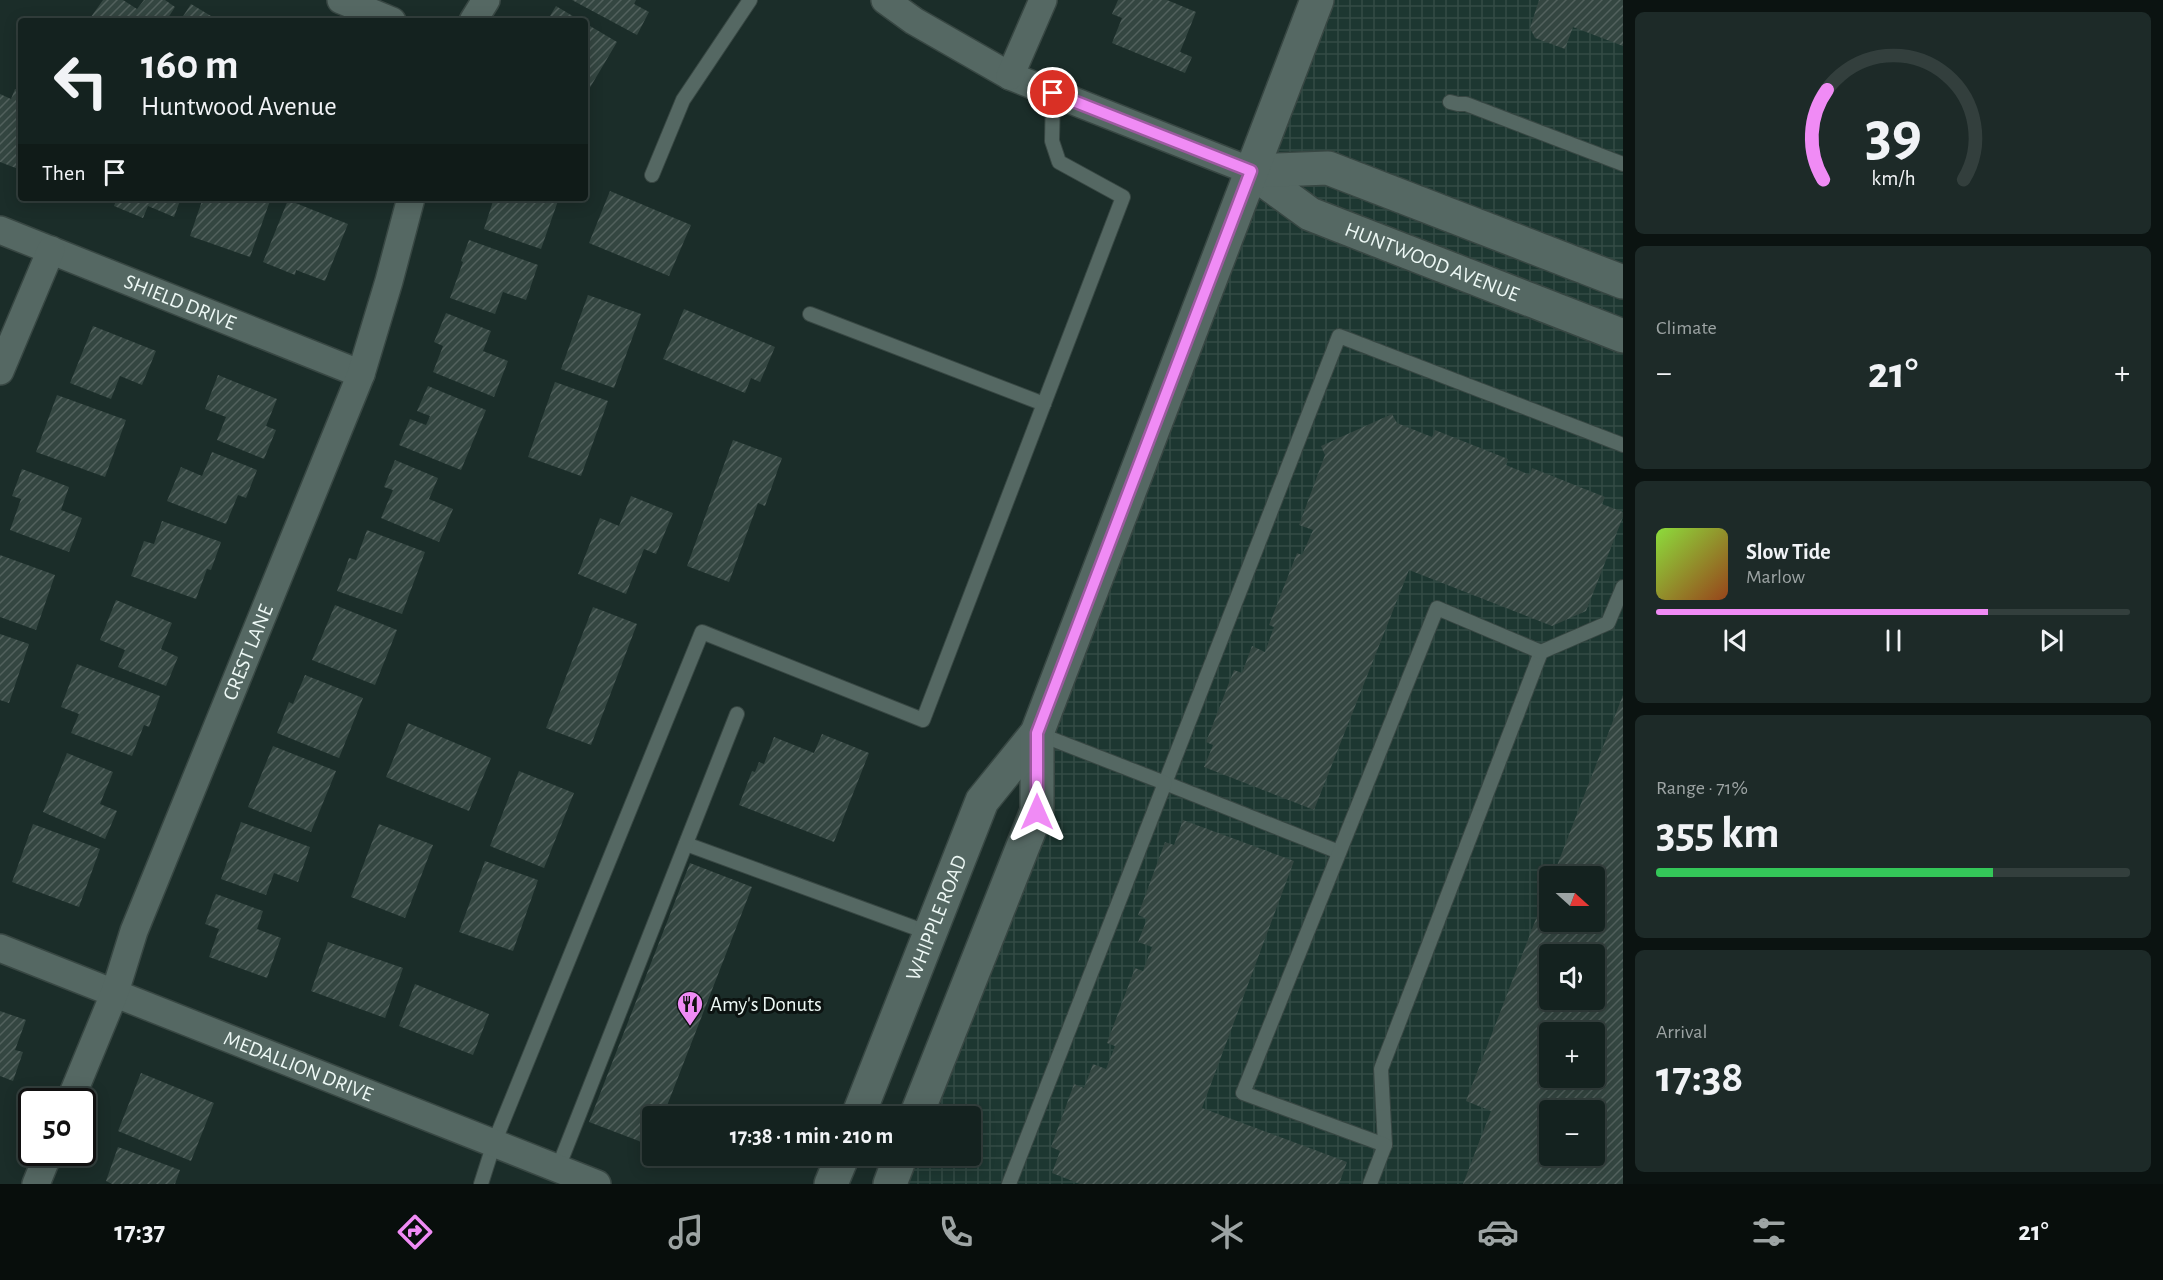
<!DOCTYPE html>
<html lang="en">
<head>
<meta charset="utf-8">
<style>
  :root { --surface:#14221f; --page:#1d2a28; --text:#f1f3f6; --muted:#9da4a4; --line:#333f3d; --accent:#f08bf5 }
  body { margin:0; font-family:"Alegreya Sans",sans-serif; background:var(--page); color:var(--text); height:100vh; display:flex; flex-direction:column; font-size:22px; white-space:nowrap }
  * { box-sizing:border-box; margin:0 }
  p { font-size:20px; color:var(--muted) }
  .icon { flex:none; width:33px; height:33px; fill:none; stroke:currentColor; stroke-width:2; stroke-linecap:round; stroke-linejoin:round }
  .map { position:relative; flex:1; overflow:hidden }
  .panel { display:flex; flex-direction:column; gap:12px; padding:12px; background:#0b1311; width:540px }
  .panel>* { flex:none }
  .hud { position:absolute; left:18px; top:18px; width:570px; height:183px; border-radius:6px; box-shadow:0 3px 15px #0003,0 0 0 2px var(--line); background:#14221f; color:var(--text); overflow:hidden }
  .needle { width:39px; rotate:111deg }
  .fabs { position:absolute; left:1539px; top:866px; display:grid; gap:12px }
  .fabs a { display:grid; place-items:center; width:66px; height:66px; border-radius:6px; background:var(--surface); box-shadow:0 3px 15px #0003,0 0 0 2px var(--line); font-size:30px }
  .speed { position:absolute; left:18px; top:1088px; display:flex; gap:12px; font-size:30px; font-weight:700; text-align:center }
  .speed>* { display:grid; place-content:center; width:78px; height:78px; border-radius:50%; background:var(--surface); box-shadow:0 3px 15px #0003,0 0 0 2px var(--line); line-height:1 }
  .speed .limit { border:3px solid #111; border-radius:9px; background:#fff; color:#111 }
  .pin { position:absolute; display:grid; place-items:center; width:51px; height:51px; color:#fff; margin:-26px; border:3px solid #fff; border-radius:50%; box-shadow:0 2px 6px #0007 }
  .me { position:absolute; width:66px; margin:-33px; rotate:0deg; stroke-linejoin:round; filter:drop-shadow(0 0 4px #0008) }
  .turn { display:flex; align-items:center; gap:21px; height:126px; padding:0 24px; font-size:27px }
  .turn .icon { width:78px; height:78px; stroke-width:2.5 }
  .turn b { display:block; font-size:42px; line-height:51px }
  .then { display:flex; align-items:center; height:57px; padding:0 24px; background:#0003; gap:12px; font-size:22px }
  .big { font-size:45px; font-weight:700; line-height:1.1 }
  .panel .card { flex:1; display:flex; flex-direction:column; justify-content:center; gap:9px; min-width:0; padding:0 21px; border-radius:9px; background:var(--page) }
  .panel .dial { align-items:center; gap:0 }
  .dial svg { height:156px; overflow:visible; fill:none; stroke:var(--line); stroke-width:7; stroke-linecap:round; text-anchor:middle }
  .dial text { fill:var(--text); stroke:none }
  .song { display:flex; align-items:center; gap:18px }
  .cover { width:72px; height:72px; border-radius:9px; background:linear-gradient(135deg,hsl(90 70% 55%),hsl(20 70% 35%)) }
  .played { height:6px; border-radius:3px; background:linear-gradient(90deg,var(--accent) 70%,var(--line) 70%) }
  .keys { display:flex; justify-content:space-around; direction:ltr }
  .heat { display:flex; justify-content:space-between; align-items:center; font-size:33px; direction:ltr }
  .charge { height:9px; border-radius:4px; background:linear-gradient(90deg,#34c759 71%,var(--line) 0) }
  .trip { position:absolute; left:642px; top:1106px; width:339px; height:60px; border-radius:6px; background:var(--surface); box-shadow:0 3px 15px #0003,0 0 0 2px var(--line); font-weight:700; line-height:60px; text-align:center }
  .tabs { display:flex; height:96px; justify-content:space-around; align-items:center; background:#080e0c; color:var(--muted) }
  .tabs .icon { width:42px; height:42px }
  .tabs .selected { color:var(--accent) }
  .tabs b { font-size:27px; color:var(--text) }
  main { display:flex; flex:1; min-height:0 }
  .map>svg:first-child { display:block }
  .industrial { fill:url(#industrial-grid); fill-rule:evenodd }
  .building { fill:url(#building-hatch); fill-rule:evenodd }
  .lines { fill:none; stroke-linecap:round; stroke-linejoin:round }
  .service-casing { stroke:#384743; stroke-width:16 }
  .minor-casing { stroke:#384743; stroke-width:30 }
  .tertiary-casing { stroke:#384743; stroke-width:36 }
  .secondary-casing { stroke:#384743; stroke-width:36 }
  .service { stroke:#556863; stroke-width:14 }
  .minor { stroke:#556863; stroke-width:27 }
  .tertiary { stroke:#556863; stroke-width:33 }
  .secondary { stroke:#556863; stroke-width:33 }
  .route-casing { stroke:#9c5a9f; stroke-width:15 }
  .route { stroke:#f08bf5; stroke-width:10 }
  .labels { text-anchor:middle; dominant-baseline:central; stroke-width:6; stroke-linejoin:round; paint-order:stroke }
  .street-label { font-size:21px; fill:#edf8f5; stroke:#0c1311 }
  .poi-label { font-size:21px; fill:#edf8f5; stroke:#0c1311; text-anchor:start }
</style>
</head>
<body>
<main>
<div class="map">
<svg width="1623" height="1184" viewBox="0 0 1623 1184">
  <defs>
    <pattern id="industrial-grid" width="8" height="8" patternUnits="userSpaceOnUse" patternTransform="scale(1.5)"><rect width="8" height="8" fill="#1d3731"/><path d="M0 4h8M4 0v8" fill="none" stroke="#334b45"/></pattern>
    <pattern id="building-hatch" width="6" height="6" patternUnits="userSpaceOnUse" patternTransform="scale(1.5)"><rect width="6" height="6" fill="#344641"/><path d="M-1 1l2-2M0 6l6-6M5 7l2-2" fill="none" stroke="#52615d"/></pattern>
  </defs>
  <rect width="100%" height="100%" fill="#1b2d29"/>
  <path class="industrial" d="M1317,0H1623V1184H890L901,1155H970V1116H916L1037,812V733ZM1550,876H1594V921H1550ZM1550,954H1594V999H1550ZM1550,1032H1594V1077H1550ZM1550,1110H1594V1155H1550Z"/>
  <g class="building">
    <polygon points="103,0 123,0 137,9 144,0 165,0 175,7 166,21 88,21"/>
    <polygon points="572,0 636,0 634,4 649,12 637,35"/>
    <polygon points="1118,0 1167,0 1196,12 1180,52 1192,57 1185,73 1112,43 1122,18 1112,14"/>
    <polygon points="1539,0 1623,0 1623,46 1573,27 1565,49 1535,38 1530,28"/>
    <polygon points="191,4 216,19 215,21 180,21"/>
    <polygon points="556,6 581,21 547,21"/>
    <polygon points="585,23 617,42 585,96"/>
    <polygon points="15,89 21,91 21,170 0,162 0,94 11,99"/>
    <polygon points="610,191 691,225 669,276 589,243"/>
    <polygon points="117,198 181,198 174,217 148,206 143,218 114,206"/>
    <polygon points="203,198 271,198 250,257 190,236"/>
    <polygon points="494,198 559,198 541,249 484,229"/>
    <polygon points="288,200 348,224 325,281 296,270 295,275 263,262"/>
    <polygon points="469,240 538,265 526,300 503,292 495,314 450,298 463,262 461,261"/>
    <polygon points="588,295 641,314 614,388 561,369"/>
    <polygon points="684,309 775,347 760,382 751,378 745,393 663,359"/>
    <polygon points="446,313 491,331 483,351 508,361 494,397 433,372 443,346 434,342"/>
    <polygon points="93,326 156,351 142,385 120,376 111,399 70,383"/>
    <polygon points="218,375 277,399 266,426 276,430 264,459 217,440 226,417 205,409"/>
    <polygon points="555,382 608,401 581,476 528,457"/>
    <polygon points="428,386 486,410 461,470 399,445 410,419 426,425 430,416 417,411"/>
    <polygon points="57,395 126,420 105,477 36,452"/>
    <polygon points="1392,414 1397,423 1432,437 1435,430 1508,459 1506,465 1530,475 1532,468 1605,497 1602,504 1623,512 1623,517 1586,611 1552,626 1409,570 1314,810 1204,767 1213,745 1206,742 1234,670 1242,673 1252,646 1265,652 1274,627 1269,625 1297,553 1302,555 1313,530 1299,525 1325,455 1321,446"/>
    <polygon points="733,440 782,458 765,506 758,503 729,582 687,566"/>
    <polygon points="212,452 257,470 246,498 238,495 226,524 167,501 181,467 202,476"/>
    <polygon points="395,460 438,478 429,499 453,509 439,542 381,518 393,490 384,487"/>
    <polygon points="22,469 69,487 61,510 82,518 69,552 10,530 21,499 12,496"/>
    <polygon points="631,496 673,513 656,554 644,549 626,594 578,574 600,518 619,526"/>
    <polygon points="162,521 221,542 211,570 207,569 196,599 131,576 144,541 154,544"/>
    <polygon points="367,530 425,552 402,614 337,591 349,558 356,560"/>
    <polygon points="0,555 55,575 36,630 0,617"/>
    <polygon points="116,600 172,623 161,649 178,657 166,686 118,667 125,650 100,640"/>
    <polygon points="335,605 397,630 375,685 312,660"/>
    <polygon points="593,607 637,624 591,745 546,728"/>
    <polygon points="0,634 29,644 9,703 0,700"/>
    <polygon points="77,664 160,696 149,727 144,725 132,756 71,733 79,714 61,707"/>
    <polygon points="305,675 363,698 339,758 277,733 289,702 293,704"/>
    <path d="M1623,695V1184H1463L1491,1111L1466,1101L1549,885L1550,921H1594V876H1553ZM1550,954H1594V999H1550ZM1550,1032H1594V1077H1550ZM1550,1110H1594V1155H1550Z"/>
    <polygon points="408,723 491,758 469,811 386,777"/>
    <polygon points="822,734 869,753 834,842 739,805 752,771 755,772 759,762 764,764 774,737 814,753"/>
    <polygon points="273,746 336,771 311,832 248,807"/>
    <polygon points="67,753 113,772 100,804 117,811 105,839 43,812"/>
    <polygon points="519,771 574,793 544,868 490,846"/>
    <polygon points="1183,820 1294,861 1202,1108 1347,1162 1339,1184 1080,1184 1052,1173 1060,1151 1051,1147 1074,1084 1084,1088 1093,1064 1106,1069 1115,1046 1107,1043 1135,968 1143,971 1152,947 1138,942 1147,919 1138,915 1165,842 1174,845"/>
    <polygon points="241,822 310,847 298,882 274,873 266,895 221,879"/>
    <polygon points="33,824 100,849 79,907 12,882"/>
    <polygon points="379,824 433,845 405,918 351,897"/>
    <polygon points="485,861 538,880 513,951 459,932"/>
    <polygon points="690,863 752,887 663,1116 652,1116 652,1146 589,1122"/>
    <polygon points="216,894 263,911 257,929 281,938 267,978 209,957 219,929 205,924"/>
    <polygon points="328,942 403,968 385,1018 311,991"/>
    <polygon points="415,984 489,1014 473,1055 399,1026"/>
    <polygon points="0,1011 26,1020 15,1050 23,1052 13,1081 0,1076"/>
    <polygon points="141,1073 214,1103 191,1161 118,1131"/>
    <polygon points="118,1147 180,1170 175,1184 112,1184 106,1181"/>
  </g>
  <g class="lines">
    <g class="service-casing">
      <g id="service">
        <polyline points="1450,102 1458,104 1466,104 1623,164"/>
        <polyline points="652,175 683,100 750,0"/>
        <polyline points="810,314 1044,404"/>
        <polyline points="686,844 929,933"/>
        <polyline points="1339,852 1165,783 1339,336 1623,445"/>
        <polyline points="1385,1145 1381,1069 1541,652"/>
        <polyline points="558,1168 737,714"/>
        <polyline points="481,1184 494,1143 702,632 923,720 1123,197 1059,162 1052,141 1053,93"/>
        <polyline points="1009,1184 1165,783 1039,734"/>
        <polyline points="1370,1184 1385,1145 1243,1093 1437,608 1541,652 1608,623 1623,587"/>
      </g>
    </g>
    <g class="minor-casing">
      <g id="minor">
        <polyline points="341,0 392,21"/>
        <polyline points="885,0 914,21 1010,76 1251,171"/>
        <polyline points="473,21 486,0"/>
        <polyline points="1010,76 1043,0"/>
        <path id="s1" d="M0,230L361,374"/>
        <polyline points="0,371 51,250"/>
        <path id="s2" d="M0,948L597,1184"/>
        <path id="s3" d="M70,1101L115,992L134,931L361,374L389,281L411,198"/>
        <polyline points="36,1184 49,1152"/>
      </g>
    </g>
    <g class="tertiary-casing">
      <g id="tertiary">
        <path id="s4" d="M1251,171L1310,214L1623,336"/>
        <polyline points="1251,171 1328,168 1623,282"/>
      </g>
    </g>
    <g class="secondary-casing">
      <g id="secondary">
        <path id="s5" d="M858,1116L982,801L1037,733L1317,0"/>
        <polyline points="916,1116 1037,811 1037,733"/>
        <polyline points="831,1184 843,1155"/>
        <polyline points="890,1184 901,1155"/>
      </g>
    </g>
    <use href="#service" class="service"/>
    <use href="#minor" class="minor"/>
    <use href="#tertiary" class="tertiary"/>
    <use href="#secondary" class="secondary"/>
  </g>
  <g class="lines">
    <g class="route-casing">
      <polyline id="route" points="1037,812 1037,733 1251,171 1053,93"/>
    </g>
    <use href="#route" class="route"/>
  </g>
  <defs>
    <g id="restaurant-pin" transform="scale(1.35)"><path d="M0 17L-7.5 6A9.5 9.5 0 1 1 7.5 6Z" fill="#f08bf5" stroke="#0c1311"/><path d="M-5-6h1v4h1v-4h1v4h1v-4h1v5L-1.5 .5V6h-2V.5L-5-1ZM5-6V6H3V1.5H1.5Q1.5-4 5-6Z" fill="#111"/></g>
  </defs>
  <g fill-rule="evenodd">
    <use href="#restaurant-pin" x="690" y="1004"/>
  </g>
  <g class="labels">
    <g class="street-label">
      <text stroke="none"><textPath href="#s4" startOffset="204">HUNTWOOD AVENUE</textPath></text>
      <text stroke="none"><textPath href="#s1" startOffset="194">SHIELD DRIVE</textPath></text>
      <text stroke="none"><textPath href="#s3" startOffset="483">CREST LANE</textPath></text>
      <text stroke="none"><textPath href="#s5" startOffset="213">WHIPPLE ROAD</textPath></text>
      <text stroke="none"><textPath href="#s2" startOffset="321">MEDALLION DRIVE</textPath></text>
    </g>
    <g class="poi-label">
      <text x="710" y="1004">Amy's Donuts</text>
    </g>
  </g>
</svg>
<div class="fabs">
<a><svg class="needle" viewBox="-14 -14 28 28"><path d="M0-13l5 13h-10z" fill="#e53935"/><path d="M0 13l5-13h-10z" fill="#9da4a4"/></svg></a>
<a><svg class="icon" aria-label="sound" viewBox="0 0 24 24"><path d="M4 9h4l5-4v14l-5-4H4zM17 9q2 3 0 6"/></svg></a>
<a>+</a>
<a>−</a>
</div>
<div class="speed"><div class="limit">50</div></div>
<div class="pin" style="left:1053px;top:93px;background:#d93025"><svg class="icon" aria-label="arrive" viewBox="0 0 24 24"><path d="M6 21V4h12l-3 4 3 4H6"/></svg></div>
<svg class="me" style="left:1037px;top:812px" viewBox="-20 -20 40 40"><path d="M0-17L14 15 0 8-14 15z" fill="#f08bf5" stroke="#fff" stroke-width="4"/></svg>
<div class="trip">17:38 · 1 min · 210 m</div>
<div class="hud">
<div class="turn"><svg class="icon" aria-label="left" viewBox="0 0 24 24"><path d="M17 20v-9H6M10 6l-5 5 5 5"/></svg><div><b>160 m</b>Huntwood Avenue</div></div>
<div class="then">Then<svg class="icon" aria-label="arrive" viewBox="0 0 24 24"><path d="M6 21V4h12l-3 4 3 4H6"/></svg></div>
</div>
</div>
<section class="panel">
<div class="card dial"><svg viewBox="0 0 100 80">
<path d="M14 69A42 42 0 1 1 86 69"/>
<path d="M14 69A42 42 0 0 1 16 23" stroke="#f08bf5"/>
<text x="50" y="56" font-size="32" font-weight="700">39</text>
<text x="50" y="72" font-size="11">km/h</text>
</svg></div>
<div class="card"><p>Climate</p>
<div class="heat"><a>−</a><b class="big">21°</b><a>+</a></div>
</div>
<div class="card">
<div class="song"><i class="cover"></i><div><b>Slow Tide</b><p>Marlow</p></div></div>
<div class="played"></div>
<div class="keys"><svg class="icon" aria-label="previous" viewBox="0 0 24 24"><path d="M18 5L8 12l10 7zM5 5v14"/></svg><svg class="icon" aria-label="pause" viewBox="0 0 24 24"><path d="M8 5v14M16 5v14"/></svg><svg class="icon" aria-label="next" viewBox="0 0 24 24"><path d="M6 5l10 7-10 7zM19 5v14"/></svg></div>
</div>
<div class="card"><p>Range · 71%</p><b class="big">355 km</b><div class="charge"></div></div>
<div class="card"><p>Arrival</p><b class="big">17:38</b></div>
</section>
</main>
<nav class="tabs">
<b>17:37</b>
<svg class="icon selected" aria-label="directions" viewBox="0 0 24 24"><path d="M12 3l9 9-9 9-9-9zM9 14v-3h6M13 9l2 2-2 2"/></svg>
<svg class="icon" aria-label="music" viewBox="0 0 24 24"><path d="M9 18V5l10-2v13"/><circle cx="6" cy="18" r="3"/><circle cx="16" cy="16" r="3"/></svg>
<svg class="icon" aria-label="phone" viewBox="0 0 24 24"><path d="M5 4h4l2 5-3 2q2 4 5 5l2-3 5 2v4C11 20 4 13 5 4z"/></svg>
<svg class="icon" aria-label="climate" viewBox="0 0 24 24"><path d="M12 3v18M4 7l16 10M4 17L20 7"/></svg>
<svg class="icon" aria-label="car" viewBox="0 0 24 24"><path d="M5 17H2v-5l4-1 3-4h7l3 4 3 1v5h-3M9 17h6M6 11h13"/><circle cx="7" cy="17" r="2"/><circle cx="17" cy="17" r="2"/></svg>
<svg class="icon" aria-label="filters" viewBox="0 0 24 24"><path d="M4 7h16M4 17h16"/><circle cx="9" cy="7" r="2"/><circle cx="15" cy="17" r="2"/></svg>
<b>21°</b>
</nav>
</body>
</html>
